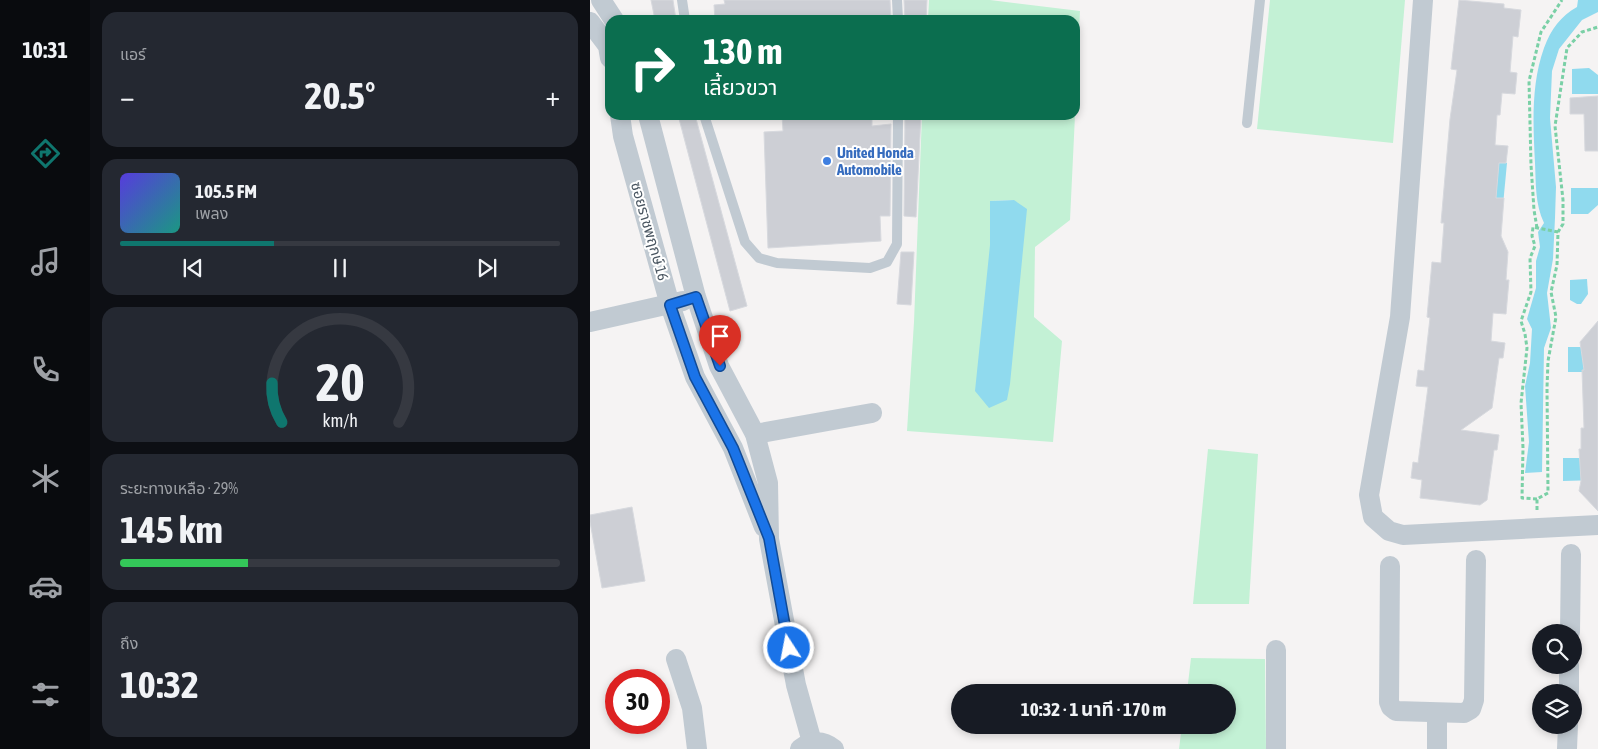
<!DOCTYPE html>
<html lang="th">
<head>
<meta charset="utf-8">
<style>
  :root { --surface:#171b24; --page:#242831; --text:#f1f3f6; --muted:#9ea1a6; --line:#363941; --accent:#0f766e }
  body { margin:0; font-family:"Asap Condensed","Noto Sans Thai",sans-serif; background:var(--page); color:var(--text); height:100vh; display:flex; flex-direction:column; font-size:19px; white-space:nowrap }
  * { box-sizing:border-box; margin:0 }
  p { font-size:16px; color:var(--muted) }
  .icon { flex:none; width:28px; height:28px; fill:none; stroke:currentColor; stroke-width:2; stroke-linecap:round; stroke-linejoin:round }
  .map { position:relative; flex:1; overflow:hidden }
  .panel { display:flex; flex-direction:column; gap:12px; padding:12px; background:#0d0f14; width:500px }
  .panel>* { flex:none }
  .top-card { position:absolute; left:15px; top:15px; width:475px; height:105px; border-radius:15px; box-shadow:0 2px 8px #0003; background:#0b6e4f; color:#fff; overflow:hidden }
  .buttons { position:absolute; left:942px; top:624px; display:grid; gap:10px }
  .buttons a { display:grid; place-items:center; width:50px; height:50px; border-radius:50%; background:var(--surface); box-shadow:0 2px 8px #0003; font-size:25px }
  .speed { position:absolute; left:15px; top:669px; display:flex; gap:10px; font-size:25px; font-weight:700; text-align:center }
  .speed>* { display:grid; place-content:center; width:65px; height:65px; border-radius:50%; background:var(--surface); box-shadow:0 2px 8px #0003; line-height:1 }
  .speed .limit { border:8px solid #d22; background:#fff; color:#111 }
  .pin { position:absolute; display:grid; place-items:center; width:42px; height:42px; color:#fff; margin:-51px -21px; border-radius:50% 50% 50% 0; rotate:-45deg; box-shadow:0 0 5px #0007 }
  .pin .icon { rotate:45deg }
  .me { position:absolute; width:55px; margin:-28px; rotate:349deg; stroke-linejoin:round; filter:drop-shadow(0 0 4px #0008) }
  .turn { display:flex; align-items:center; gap:18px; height:105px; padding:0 15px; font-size:22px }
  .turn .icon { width:65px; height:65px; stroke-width:2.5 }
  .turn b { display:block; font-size:35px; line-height:42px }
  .big { font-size:38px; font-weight:700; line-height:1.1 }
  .panel .tile { flex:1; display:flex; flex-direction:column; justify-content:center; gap:8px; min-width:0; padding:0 18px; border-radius:15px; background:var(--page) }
  .panel .dial { align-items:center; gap:0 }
  .dial svg { height:130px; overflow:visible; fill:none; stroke:var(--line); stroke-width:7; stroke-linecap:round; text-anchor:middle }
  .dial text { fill:var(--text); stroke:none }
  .song { display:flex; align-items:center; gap:15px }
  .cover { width:60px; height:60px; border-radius:8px; background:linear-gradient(135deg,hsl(250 70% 55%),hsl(170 70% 35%)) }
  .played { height:5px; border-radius:2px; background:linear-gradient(90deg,var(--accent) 35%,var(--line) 35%) }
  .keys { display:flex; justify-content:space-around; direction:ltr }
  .heat { display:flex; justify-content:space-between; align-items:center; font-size:28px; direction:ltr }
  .charge { height:8px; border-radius:4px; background:linear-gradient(90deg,#34c759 29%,var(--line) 0) }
  .trip { position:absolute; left:361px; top:684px; width:285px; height:50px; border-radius:25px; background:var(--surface); box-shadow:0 2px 8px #0003; font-weight:700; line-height:50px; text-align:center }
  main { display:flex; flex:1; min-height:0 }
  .tabs { display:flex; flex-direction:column; width:90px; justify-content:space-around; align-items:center; background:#090b0e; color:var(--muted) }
  .tabs .icon { width:35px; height:35px }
  .tabs .current { color:var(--accent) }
  .tabs b { font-size:22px; color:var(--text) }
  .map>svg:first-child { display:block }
  .green { fill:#c3f1d5; fill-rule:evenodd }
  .water { fill:#90daee }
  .building { fill:#cdcfd5; stroke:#d7d9de }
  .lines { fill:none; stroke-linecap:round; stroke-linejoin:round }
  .path { stroke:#7ad0a6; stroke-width:3; stroke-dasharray:4 2.5; stroke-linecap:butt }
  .service { stroke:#c1cad2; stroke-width:10 }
  .minor { stroke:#c1cad2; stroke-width:20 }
  .route-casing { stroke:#114b97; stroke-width:12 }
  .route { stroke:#1a73e8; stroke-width:9 }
  .shop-dot { fill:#3f7fe0; stroke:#fff; stroke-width:2 }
  .labels { text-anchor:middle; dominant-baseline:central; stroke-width:4; stroke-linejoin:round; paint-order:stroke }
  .shop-label { font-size:15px; font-weight:bold; fill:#366cbe; stroke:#fff; text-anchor:start }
  .street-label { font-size:15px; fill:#4a5661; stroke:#fff }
</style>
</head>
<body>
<main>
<nav class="tabs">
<b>10:31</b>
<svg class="icon current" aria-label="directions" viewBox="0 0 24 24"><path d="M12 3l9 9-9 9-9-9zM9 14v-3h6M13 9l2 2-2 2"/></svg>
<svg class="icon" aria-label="music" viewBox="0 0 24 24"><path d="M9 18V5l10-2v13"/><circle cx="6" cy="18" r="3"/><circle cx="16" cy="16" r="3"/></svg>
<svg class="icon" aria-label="phone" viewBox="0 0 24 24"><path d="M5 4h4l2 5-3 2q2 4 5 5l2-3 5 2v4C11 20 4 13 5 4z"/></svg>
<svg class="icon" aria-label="climate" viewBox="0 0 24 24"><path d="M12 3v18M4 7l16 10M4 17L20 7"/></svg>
<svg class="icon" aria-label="car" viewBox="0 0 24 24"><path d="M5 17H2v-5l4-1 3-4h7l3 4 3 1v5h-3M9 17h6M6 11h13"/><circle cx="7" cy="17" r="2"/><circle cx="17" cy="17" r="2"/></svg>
<svg class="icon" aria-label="filters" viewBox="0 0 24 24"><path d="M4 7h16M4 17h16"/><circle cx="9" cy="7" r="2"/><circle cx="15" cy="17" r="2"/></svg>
</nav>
<section class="panel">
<div class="tile"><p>แอร์</p>
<div class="heat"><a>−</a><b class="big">20.5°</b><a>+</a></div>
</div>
<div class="tile">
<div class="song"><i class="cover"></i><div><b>105.5 FM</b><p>เพลง</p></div></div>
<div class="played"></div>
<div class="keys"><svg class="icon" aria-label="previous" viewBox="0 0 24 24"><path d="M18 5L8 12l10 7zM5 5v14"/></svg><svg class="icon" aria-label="pause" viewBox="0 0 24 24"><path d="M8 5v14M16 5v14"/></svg><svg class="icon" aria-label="next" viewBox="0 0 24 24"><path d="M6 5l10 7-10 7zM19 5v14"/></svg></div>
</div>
<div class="tile dial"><svg viewBox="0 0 100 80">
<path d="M14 69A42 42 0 1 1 86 69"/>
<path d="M14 69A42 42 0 0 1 8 45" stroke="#0f766e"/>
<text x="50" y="56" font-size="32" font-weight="700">20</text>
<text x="50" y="72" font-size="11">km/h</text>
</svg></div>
<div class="tile"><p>ระยะทางเหลือ · 29%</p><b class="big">145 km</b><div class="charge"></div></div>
<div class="tile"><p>ถึง</p><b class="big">10:32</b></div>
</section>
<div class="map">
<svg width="1008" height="749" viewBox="0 0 1008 749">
  <rect width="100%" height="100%" fill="#f5f3f3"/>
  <g class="green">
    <path d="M339,0H400L490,11L480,220L445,247L444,317L472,341L463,442L317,431L324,322L332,115H485V20H338ZM424,200L400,245V201Z"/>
    <polygon points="680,0 815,0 803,143 667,129"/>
    <polygon points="618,449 668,454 659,604 603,604"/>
    <polygon points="601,658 675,659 676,749 589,749 592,725 638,725 638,692 597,692"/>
  </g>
  <g class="water">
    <path d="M988,0H1008V12L992,20L969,49L962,71L960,118L966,187L965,218L963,259L957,293L961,328L954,348L952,472L935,473L939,442L935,386L940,363L942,329L937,319L946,288V261L950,247L948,232L954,223C945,204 946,184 945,163C943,125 941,84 954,48C961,29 971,16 987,7Z"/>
    <polygon points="999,68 1008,75 1008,94 982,94 982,69"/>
    <polygon points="907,162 917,163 913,205 903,204"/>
    <polygon points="981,188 1008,188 1008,205 998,214 981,214"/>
    <polygon points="424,200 437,209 420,384 417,400 399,408 385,391 400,245 400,201"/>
    <polygon points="997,279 998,294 991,304 987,304 980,300 980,280"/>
    <polygon points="978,347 990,347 1008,354 1008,372 978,372"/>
    <polygon points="973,458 1008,458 1008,480 973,481"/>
  </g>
  <g class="building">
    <polygon points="61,0 83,0 86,20 65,20"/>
    <polygon points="134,0 300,0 301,20 125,20 124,5 135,4"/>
    <polygon points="314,0 337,0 336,20 315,20"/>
    <polygon points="869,0 914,4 914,8 931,10 928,37 923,36 920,72 927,73 925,94 912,93 910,115 907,115 905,145 918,146 916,163 909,163 906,198 914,198 911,236 918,252 916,280 919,280 916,314 903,313 901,341 915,343 913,358 909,358 902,408 871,430 909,435 907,450 904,450 897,500 890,505 830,498 832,480 821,478 823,462 828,463 838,387 826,386 828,370 834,371 840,318 837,317 842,262 851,263 854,223 851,223 860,119 867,70 861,69"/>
    <polygon points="1008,96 1008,151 995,151 994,114 980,114 980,98"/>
    <polygon points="88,115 105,115 157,306 140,311"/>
    <polygon points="192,115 282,115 282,126 301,124 300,216 290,216 291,241 178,248 174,132 193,131"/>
    <polygon points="315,115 331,115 326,217 314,216"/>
    <polygon points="311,252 324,252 321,305 307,304"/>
    <polygon points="1008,321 1008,511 989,491 991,481 989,449 991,449 991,428 994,428 992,370 994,370 990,342"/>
    <polygon points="42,507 55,581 12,588 0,522 0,515"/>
  </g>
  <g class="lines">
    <g class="path">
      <polyline points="947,228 944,210 941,165 939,81 951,32 972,0"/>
      <polyline points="947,499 932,498 933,448 931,403 937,348 935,334 931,321 941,292 940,258 945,246 942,236 943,227 968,232"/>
      <polyline points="947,510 947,499 958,493 957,388 958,361 966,317 961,292 967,265 968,232 973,224 973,200 965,126 977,48 992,32 1008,27"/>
    </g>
    <g class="service">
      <polyline points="92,0 95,20"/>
      <polyline points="307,0 308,20"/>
      <polyline points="114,115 155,242 169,258 187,263 280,268 297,262 307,244 308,115"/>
      <polyline points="657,123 670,0"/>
    </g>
    <g class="minor">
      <polyline points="11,0 24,20"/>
      <polyline points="833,0 810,317 779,495 783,517 799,531 813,535 1008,525"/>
      <polyline points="0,22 18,46 20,58"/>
      <polyline points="30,115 33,136 80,305 105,377 143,448 174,527"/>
      <polyline points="58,115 106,297 129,366 165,434 178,483 179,539 206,685 222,742"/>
      <polyline points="0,322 93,301"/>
      <polyline points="165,434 282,413"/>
      <polyline points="800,566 799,702 801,707 806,711 874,713 881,709 884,700 886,560"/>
      <polyline points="980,632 981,554"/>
      <polyline points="86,659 102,708 107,749"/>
      <polyline points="979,692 979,665"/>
      <path d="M210,749C221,740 233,740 244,749"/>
      <polyline points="686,749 686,650"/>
      <polyline points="847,749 847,713"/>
      <polyline points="977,749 978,725"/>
    </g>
  </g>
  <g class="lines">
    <g class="route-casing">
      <polyline id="route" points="130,366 106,297 80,305 105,377 143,448 179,538 199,648"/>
    </g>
    <use href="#route" class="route"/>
  </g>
  <circle class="shop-dot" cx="237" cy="161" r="5"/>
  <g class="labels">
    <g class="shop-label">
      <text x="247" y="152">United Honda<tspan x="247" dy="17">Automobile</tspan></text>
    </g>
    <g class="street-label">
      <text transform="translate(60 231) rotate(74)">ซอยราชพฤกษ์ 16</text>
    </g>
  </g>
</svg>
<div class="buttons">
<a><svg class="icon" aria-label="search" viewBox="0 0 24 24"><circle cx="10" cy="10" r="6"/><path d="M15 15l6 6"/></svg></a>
<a><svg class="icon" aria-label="layers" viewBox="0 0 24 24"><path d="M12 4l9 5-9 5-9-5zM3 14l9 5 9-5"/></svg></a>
</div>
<div class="speed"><div class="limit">30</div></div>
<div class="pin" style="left:130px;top:366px;background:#d93025"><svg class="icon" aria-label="arrive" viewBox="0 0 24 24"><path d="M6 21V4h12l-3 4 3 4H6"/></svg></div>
<svg class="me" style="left:199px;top:648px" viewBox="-20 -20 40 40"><circle r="17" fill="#1a73e8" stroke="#fff" stroke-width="3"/><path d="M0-11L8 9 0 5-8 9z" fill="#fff"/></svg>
<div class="trip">10:32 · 1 นาที · 170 m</div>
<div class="top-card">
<div class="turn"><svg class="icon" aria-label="right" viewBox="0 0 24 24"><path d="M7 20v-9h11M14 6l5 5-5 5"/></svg><div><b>130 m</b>เลี้ยวขวา</div></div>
</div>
</div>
</main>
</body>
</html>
